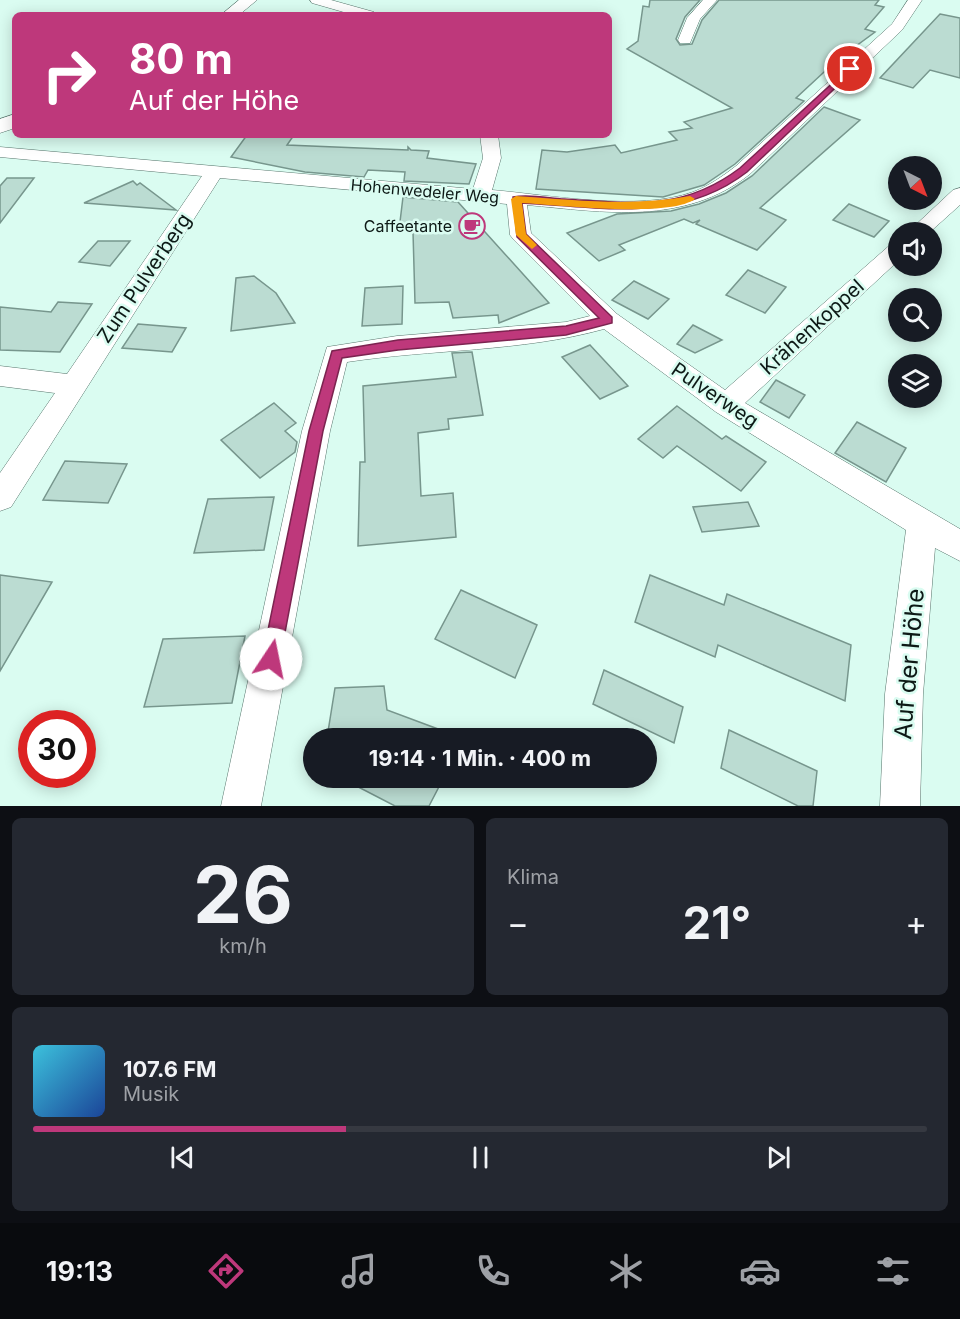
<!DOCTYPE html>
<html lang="de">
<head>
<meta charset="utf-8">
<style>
  :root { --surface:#171b24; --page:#242831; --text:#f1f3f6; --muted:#9ea1a6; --line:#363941; --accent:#be387b }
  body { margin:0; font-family:Inter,sans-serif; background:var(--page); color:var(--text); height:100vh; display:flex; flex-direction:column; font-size:22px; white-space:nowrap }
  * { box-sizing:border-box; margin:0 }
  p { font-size:20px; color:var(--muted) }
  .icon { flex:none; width:33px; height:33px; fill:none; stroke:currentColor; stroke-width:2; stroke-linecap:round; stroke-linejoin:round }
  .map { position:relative; height:806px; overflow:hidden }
  .sheet { display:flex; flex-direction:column; gap:12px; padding:12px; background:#0d0f14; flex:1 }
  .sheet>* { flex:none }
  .hud { position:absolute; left:12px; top:12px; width:600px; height:126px; border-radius:9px; box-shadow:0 3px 15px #0003; background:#be387b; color:#fff; overflow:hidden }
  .needle { width:39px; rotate:138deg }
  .buttons { position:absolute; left:888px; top:156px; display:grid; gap:12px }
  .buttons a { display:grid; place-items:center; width:54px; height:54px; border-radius:50%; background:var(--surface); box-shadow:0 3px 15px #0003; font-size:30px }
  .speed { position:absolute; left:18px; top:710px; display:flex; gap:12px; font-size:30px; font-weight:700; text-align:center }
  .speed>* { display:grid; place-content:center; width:78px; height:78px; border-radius:50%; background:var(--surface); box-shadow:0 3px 15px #0003; line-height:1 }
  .speed .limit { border:9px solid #d22; background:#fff; color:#111 }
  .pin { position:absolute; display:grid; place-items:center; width:51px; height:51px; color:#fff; margin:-26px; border:3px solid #fff; border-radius:50%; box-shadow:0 2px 6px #0007 }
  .me { position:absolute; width:66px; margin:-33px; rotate:11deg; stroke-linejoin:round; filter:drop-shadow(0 0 4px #0008) }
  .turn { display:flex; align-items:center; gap:21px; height:126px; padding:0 18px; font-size:27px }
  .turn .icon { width:78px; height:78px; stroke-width:2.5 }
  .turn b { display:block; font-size:42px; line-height:51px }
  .big { font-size:45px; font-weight:700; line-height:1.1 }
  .sheet .widget { flex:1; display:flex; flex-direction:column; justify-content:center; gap:9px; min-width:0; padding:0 21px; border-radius:9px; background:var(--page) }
  .sheet .dial { align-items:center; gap:0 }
  .dial b { font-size:78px; line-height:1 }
  .song { display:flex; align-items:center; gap:18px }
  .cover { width:72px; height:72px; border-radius:9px; background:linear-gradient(135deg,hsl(190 70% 55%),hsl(220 70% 35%)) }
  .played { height:6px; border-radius:3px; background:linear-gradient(90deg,var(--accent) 35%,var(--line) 35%) }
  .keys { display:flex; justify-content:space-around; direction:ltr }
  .heat { display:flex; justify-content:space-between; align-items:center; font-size:33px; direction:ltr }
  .sheet .tiles { flex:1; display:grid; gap:12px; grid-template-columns:1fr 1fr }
  .widget:last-child { grid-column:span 2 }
  .trip { position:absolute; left:303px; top:728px; width:354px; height:60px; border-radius:30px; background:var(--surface); box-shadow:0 3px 15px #0003; font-weight:700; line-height:60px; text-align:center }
  .menu { display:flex; height:96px; justify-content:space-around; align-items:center; background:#090b0e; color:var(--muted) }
  .menu .icon { width:42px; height:42px }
  .menu .current { color:var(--accent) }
  .menu b { font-size:27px; color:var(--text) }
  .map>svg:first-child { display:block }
  .building { fill:#bbdcd2; stroke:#77968d; stroke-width:1.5 }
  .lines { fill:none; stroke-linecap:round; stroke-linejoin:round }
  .minor-casing { stroke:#57756c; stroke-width:1 }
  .major-casing { stroke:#57756c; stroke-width:1 }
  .minor { fill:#fff; fill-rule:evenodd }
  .major { fill:#fff; fill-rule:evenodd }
  .route { fill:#be387b; stroke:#7c2450; stroke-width:1.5 }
  .slow { fill:#f59e0b }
  .labels { text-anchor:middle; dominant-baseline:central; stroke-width:5; stroke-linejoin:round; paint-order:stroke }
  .far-street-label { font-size:16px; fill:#0d1916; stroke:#dafcf1 }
  .far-poi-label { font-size:16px; fill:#0d1916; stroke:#dafcf1; text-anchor:end }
  .street-label { font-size:20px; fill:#0d1916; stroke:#dafcf1 }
  .near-street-label { font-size:24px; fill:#0d1916; stroke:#dafcf1 }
</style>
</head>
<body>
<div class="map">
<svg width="960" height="806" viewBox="0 0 960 806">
  <rect width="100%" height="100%" fill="#dafcf1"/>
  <g class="building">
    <polygon points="650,0 700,0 685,17 676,39 680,45 692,44 702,20 719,0 879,0 875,5 884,7 865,29 875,32 837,60 796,98 804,101 735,164 704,185 663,197 536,189 542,150 567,152 615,145 621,153 677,140 669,132 692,128 684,122 732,108 627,49 638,41 643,6 649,7"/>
    <polygon points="940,14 960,18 960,78 930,70 913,88 880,78"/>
    <polygon points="824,107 860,120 760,208 786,220 757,250 696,224 700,220 693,223 684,219 619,245 625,250 599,261 567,233 617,214 671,211 699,204 726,193 752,176"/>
    <polygon points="247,135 294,135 287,145 408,150 408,147 411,150 429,151 427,158 476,164 469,184 404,181 405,172 368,170 364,177 305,172 231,157"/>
    <polygon points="7,178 34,178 0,223 0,186"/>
    <polygon points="133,181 137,185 140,183 176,210 84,203"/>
    <polygon points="403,197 458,202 549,303 499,323 498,315 453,318 449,302 415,303 413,232 399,230"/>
    <polygon points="849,204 889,221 874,237 833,220"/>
    <polygon points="98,241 130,241 110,266 79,262"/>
    <polygon points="748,270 786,287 765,313 726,295"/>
    <polygon points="254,276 276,293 295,323 231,331 236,278"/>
    <polygon points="634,281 669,299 648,319 612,300"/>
    <polygon points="403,286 402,324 362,326 365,288"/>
    <polygon points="58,302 92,304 60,352 0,350 0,307 51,312"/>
    <polygon points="138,324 186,328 172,352 122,348"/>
    <polygon points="693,325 722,340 695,353 677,344"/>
    <polygon points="590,345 628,386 600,399 562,357"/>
    <polygon points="472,352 483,415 448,419 449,429 418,433 421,496 453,493 456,537 358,546 360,462 365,462 363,386 456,377 452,353"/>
    <polygon points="776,380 805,395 789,418 760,402"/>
    <polygon points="274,403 296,423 285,431 297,442 295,452 260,478 221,440"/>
    <polygon points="677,406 722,439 726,436 766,462 741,491 677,446 663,458 638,439"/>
    <polygon points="857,422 906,448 886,482 835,453"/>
    <polygon points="65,461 127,464 108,503 43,500"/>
    <polygon points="274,497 264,550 194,553 208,499"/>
    <polygon points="748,502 759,526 702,532 693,507"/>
    <polygon points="0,575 52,582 0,671"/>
    <polygon points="650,575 724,605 727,594 851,645 845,701 718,645 715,657 635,622"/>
    <polygon points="461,590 537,625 515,678 435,639"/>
    <polygon points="245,636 232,703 144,707 163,639"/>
    <polygon points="604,670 683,707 674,743 593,704"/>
    <polygon points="384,686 387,710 438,729 433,738 327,738 335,688"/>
    <polygon points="729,730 817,771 813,806 798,806 721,768"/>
    <polygon points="339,777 444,777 429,806 395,806"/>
  </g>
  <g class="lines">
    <g class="minor-casing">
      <g id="minor">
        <polygon points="310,0 331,0 374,12 376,15 354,15 312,3"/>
        <polygon points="703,0 717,0 700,19 690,43 680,43 678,40 687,18"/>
        <path d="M908,0H922L902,30L750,174C684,226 604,212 527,205L531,233L617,314L725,390L890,245L898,243V261L745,403L960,529V561L935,548L923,694L920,806H880L885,694L906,530L716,412L604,329C521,352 432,349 347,362L330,431L261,806H221L302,431L327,347L397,336L566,322L590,316L514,240L510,235L507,204L220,178L11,507L0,511V473L55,393L0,386V366L67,374L202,176L0,157V147L473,189L483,158L480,135H498L501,158L492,190C549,195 639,212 693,192C709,186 723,176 736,166L892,24Z"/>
        <polygon points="960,188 960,205 930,232 908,232 953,190"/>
      </g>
    </g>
    <g class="major-casing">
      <g id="major">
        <polygon points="239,0 257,0 239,15 221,15"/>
        <polygon points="15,114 15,128 0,133 0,119"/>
      </g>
    </g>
    <use href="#minor" class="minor"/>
    <use href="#major" class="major"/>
  </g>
  <path class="route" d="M850,67L854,69L853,71L747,172C680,224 601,207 522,203L526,234L612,317V323L566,335L398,350L342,358L323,431L280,659L277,666L271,668L264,666L262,659L309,431L332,351L398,340L566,326L599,318L517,237L513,197C529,194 548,198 564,199C631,203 682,212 740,168Z"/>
  <path class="slow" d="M516,196C575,200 632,207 690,196L695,199C669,218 557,205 522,203L526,234L537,245L532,249L516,235L511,199Z"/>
  <defs>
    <g id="cafe-ring" transform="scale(1.35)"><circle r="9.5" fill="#dafcf1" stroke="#be387b" stroke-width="1.5"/><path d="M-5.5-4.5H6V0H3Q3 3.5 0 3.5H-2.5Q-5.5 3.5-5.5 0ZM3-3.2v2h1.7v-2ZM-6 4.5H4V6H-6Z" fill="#be387b"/></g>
  </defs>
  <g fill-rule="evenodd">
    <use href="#cafe-ring" x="472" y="226"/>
  </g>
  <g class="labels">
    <g class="far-street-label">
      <text transform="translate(425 191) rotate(5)">Hohenwedeler Weg</text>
    </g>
    <g class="far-poi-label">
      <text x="452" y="226">Caffeetante</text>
    </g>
    <g class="street-label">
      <text transform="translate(144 278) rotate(-56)">Zum Pulverberg</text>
      <text transform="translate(812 327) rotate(-42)">Krähenkoppel</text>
      <text transform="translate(715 395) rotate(34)">Pulverweg</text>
    </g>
    <g class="near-street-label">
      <text transform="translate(909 664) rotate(-85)">Auf der Höhe</text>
    </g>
  </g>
</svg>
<div class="buttons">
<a><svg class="needle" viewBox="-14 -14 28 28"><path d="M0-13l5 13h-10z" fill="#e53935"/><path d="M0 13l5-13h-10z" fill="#9ea1a6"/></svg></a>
<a><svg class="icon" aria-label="sound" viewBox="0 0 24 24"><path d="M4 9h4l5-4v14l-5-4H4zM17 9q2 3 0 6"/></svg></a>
<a><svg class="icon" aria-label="search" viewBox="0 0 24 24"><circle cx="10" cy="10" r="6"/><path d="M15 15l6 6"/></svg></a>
<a><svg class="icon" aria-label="layers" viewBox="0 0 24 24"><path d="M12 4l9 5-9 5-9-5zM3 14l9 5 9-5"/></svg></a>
</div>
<div class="speed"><div class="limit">30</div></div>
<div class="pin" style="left:850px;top:69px;background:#d93025"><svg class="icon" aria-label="arrive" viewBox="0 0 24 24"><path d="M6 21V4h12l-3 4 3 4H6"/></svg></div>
<svg class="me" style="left:271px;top:659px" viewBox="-20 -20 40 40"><circle r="19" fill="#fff"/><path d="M0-13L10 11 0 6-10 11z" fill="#be387b"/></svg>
<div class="trip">19:14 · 1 Min. · 400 m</div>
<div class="hud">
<div class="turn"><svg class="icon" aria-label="right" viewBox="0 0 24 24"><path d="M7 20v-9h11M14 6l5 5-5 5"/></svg><div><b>80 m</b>Auf der Höhe</div></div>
</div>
</div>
<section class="sheet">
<div class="tiles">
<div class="widget dial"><b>26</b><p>km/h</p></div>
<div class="widget"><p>Klima</p>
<div class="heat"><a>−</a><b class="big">21°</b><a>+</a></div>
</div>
<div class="widget">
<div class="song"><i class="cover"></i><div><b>107.6 FM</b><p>Musik</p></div></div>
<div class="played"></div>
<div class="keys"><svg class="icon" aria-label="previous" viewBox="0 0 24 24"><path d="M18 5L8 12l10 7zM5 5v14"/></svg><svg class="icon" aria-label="pause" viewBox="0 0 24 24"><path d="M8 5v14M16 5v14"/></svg><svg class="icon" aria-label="next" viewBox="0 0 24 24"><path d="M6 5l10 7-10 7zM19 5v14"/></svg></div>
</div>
</div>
</section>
<nav class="menu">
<b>19:13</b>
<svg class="icon current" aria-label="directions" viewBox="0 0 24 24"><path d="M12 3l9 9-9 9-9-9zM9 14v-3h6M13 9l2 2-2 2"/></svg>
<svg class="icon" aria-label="music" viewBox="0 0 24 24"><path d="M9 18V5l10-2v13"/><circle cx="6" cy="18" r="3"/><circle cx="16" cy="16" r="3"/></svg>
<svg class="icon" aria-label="phone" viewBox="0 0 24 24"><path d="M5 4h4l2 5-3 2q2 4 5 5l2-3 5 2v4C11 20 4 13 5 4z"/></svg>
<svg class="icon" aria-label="climate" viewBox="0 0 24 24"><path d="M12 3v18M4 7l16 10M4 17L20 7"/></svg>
<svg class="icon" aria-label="car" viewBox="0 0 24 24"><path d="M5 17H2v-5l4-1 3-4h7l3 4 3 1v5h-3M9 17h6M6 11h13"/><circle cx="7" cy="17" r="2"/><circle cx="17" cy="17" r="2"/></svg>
<svg class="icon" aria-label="filters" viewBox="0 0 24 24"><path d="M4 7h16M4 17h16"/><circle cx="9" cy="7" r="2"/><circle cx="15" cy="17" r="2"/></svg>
</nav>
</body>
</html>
